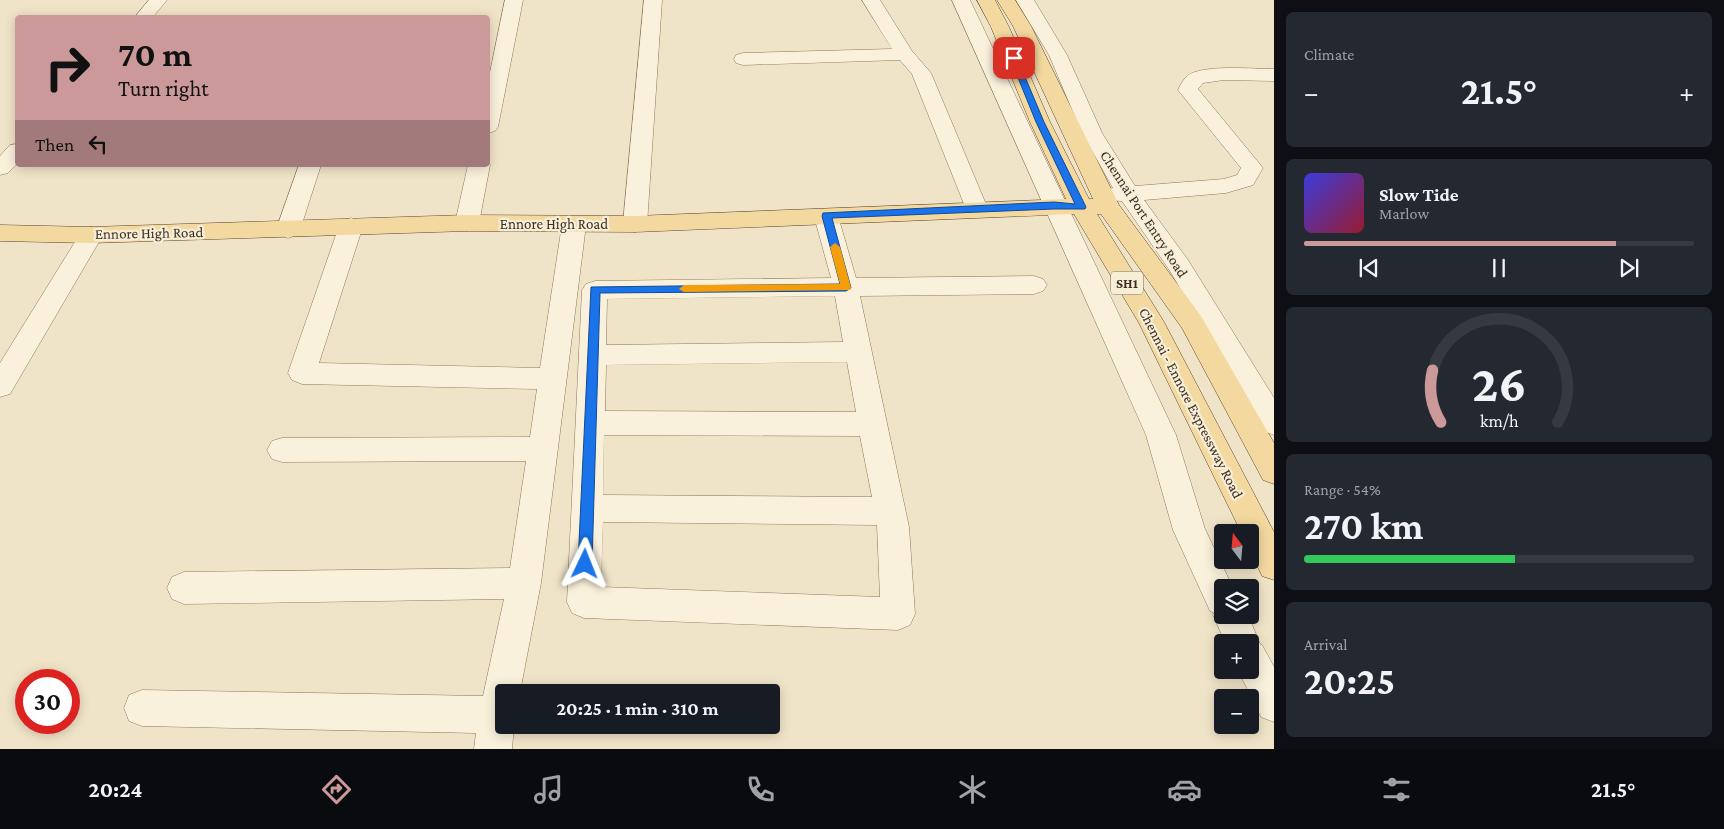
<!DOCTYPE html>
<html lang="en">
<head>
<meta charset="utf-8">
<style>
  :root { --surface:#171b24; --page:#242831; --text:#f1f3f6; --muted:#9ea1a6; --line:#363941; --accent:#cc999b }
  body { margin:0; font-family:"Crimson Pro",serif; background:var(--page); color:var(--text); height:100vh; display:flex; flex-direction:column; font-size:19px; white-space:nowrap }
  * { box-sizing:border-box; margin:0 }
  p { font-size:16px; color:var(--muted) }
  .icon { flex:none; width:28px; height:28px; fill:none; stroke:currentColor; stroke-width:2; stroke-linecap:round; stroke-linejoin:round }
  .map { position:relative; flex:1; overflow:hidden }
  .panel { display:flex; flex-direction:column; gap:12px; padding:12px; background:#0d0f14; width:450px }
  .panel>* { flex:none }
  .banner { position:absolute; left:15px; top:15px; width:475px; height:152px; border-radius:5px; box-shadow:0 2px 12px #0003; background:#cc999b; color:#111; overflow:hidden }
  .needle { width:32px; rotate:344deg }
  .buttons { position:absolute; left:1214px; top:524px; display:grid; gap:10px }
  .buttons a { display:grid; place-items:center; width:45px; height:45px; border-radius:5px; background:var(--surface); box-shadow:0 2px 12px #0003; font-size:25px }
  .speed { position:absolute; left:15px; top:669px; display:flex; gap:10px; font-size:25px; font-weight:700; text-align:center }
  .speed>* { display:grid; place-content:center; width:65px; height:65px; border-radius:50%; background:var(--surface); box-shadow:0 2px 12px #0003; line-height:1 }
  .speed .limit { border:8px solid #d22; background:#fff; color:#111 }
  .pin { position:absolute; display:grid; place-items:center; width:42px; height:42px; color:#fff; margin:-21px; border-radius:10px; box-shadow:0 2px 8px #0006 }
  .me { position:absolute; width:55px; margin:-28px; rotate:2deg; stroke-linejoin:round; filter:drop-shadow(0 0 4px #0008) }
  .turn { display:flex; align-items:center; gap:18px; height:105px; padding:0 20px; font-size:22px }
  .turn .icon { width:65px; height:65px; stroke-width:2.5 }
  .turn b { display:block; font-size:35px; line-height:42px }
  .then { display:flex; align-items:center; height:48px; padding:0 20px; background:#0003; gap:10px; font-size:19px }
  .big { font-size:38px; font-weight:700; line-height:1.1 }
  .panel .card { flex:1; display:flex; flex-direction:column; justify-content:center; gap:8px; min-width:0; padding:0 18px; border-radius:8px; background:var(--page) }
  .panel .dial { align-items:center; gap:0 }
  .dial svg { height:130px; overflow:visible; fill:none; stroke:var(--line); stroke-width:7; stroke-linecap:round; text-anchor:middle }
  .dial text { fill:var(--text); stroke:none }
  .song { display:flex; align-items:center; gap:15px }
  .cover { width:60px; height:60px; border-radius:8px; background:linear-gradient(135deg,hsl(240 70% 55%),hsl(350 70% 35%)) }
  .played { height:5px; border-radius:2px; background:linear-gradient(90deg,var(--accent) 80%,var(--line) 80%) }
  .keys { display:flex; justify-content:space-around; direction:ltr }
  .heat { display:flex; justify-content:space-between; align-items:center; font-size:28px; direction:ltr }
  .charge { height:8px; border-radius:4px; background:linear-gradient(90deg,#34c759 54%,var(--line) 0) }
  .trip { position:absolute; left:495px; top:684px; width:285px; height:50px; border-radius:5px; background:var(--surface); box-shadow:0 2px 12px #0003; font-weight:700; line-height:50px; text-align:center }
  .tabs { display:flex; height:80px; justify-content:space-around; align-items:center; background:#090b0e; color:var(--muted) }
  .tabs .icon { width:35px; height:35px }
  .tabs .on { color:var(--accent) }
  .tabs b { font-size:22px; color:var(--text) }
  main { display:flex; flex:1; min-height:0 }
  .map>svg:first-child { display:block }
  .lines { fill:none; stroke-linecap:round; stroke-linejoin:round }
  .minor-casing { stroke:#8d765c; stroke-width:1 }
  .major-casing { stroke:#5b4430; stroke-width:1 }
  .minor { fill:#faf1dc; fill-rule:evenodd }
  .major { fill:#f3d9a0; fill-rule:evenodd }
  .route { fill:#1a73e8; stroke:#114b97 }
  .slow { fill:#f59e0b }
  .labels { text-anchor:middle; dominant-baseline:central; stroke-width:4.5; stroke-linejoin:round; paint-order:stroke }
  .shield { fill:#f7eed8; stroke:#756857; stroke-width:1 }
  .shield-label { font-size:14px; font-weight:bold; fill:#3d2e20 }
  .street-label { font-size:15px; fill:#3d2e20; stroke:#f7eed8 }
</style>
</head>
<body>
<main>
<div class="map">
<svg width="1274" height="749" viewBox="0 0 1274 749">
  <rect width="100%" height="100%" fill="#f0e4c8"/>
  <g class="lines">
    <g class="minor-casing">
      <g id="minor">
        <polygon points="149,0 167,0 152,18 134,18"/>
        <polygon points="505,0 523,0 498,127 495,131 488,133 488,82"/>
        <polygon points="644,0 662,0 647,224 643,229 635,232 627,229 623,224"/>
        <polygon points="862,0 880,0 912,51 931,73 988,209 985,214 977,216 969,214 966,209 912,74 900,60 743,65 736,63 734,59 736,55 743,53 892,49"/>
        <polygon points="952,0 970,0 1176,435 1205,529 1233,588 1222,588 1222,615 1248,615 1260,644 1262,645 1274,667 1274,722 1261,717 1238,670 1250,670 1250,642 1225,642 1213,615 1214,613 1210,611 1173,530 1146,435"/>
        <path d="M1016,0H1034L1067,55L1102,133L1135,186L1224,179L1237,175L1241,168L1178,90C1180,85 1183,80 1187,76C1202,64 1254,69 1274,69V81L1224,80L1203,83L1198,89L1263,168L1253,185L1226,193L1144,200L1188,260L1274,398V435L1264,431L1170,271L1122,201L1106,200L1103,195L1106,190L1113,188L1082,133L1049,55Z"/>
        <polygon points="18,144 18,163 8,173 0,175 0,156 10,145"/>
        <polygon points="488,162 490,165 479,223 475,228 467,231 459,228 455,223 468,165 488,165"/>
        <polygon points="299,165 321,165 300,230 296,235 288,238 280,235 276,230"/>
        <path d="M826,209L834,211L838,216L856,278L1034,276L1043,279L1047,285L1043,291L1034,294L860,296L909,527L915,614L910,625L898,630L584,618L572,613L567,602L582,290L586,284L595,281L831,278L814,216L818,211ZM835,296L843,342L606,345L607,299ZM847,362L856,412L605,411L606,365ZM604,435L860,436L872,497L603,495ZM603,522L877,525L880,597L601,587Z"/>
        <polygon points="574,217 582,220 586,225 541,583 520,692 504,692 504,725 514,725 512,749 474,749 476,733 142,726 129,721 124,708 129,695 142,690 483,696 504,599 184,604 172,599 167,588 172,577 184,572 510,568 526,461 282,462 272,459 267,450 272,441 282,438 530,437 537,389 302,384 292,380 288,373 339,226 343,221 351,218 359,221 363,226 319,363 540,368 562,225 566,220"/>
        <polygon points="91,227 99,229 103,235 10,394 0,397 0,363 83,229"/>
      </g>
    </g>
    <g class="major-casing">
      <polygon id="major" points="977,0 995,0 1009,27 1050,122 1089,199 1093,199 1013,26 997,0 1015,0 1031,26 1119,205 1201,316 1274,443 1274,484 1263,480 1182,328 1101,214 1097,214 1164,322 1274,532 1274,580 1262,576 1250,550 1250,532 1241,532 1139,323 1074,214 635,232 467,231 91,243 0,241 0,225 91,227 467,215 635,216 1066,199 1030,122 991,27"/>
    </g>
    <use href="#minor" class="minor"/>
    <use href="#major" class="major"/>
  </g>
  <polygon class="route" points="1014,56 1017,58 1044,122 1086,207 1085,209 1054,209 832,218 851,288 846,291 600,293 592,564 590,569 585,571 580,569 578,564 591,287 840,284 822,216 823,213 1054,202 1075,204 1036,122 1010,58"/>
  <polygon class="slow" points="835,243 840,247 851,288 850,290 684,292 679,289 684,285 840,284 830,247"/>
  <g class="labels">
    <rect class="shield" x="1111" y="271.5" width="32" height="23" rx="4"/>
    <g class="shield-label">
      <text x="1127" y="283">SH1</text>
    </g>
    <g class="street-label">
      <text transform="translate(1144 214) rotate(57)">Chennai Port Entry Road</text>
      <text x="554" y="224">Ennore High Road</text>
      <text transform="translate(149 233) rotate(-1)">Ennore High Road</text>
      <text transform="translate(1191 403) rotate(63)">Chennai - Ennore Expressway Road</text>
    </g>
  </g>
</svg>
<div class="buttons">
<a><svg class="needle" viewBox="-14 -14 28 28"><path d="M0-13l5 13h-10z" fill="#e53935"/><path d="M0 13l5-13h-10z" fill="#9ea1a6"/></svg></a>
<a><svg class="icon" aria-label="layers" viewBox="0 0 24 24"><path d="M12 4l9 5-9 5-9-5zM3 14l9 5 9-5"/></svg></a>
<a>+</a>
<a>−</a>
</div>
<div class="speed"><div class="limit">30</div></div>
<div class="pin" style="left:1014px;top:58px;background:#d93025"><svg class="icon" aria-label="arrive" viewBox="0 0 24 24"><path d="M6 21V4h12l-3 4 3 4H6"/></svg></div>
<svg class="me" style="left:585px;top:564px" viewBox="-20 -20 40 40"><path d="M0-17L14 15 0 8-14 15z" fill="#1a73e8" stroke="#fff" stroke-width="4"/></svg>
<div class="trip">20:25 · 1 min · 310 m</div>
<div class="banner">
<div class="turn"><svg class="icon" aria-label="right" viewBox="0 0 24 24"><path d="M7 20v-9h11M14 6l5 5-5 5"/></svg><div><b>70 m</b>Turn right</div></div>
<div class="then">Then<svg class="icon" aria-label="left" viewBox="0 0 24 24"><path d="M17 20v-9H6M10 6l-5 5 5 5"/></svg></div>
</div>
</div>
<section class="panel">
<div class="card"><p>Climate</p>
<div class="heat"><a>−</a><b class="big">21.5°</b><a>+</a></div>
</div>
<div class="card">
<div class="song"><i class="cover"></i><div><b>Slow Tide</b><p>Marlow</p></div></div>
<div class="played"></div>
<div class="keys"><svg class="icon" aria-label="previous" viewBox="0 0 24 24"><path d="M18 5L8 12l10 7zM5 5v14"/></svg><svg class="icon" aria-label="pause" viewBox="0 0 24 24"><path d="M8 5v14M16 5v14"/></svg><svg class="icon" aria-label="next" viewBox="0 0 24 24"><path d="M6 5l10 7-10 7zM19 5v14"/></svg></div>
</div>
<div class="card dial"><svg viewBox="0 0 100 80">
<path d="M14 69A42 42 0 1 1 86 69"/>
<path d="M14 69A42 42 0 0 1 9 37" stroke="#cc999b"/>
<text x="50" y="56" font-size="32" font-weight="700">26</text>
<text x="50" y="72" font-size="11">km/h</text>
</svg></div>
<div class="card"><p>Range · 54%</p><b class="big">270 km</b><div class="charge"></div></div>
<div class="card"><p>Arrival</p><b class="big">20:25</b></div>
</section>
</main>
<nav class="tabs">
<b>20:24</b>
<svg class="icon on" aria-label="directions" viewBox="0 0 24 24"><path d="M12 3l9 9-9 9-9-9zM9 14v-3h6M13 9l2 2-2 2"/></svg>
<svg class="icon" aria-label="music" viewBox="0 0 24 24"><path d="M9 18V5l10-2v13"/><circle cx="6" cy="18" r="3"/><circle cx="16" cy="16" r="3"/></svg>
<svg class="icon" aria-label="phone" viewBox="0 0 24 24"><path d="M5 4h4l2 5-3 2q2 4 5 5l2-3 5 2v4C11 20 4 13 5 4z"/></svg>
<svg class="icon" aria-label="climate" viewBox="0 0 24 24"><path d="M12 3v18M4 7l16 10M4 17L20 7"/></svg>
<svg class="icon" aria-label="car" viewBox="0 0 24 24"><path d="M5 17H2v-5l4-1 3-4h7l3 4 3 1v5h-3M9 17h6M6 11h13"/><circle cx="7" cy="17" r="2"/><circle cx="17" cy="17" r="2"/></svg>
<svg class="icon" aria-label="filters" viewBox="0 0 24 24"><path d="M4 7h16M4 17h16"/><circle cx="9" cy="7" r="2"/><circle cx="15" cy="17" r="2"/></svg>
<b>21.5°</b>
</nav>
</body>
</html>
